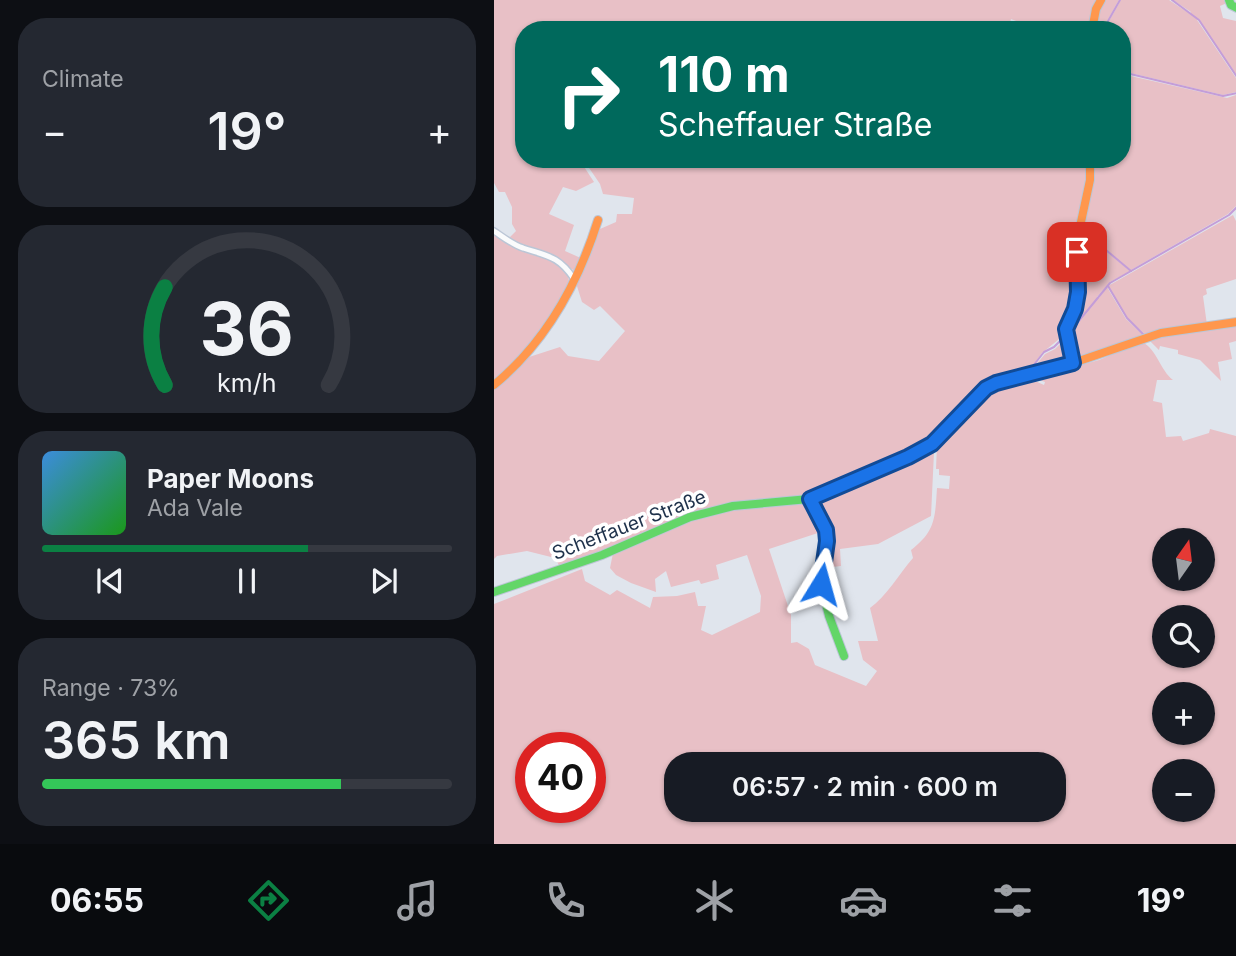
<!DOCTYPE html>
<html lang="en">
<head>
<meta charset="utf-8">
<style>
  :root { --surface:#171b24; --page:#242831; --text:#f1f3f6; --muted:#9ea1a6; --line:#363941; --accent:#0b8043 }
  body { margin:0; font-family:Inter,sans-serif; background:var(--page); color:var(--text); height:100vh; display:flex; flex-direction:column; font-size:26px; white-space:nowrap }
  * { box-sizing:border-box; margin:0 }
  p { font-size:23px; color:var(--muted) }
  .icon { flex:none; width:38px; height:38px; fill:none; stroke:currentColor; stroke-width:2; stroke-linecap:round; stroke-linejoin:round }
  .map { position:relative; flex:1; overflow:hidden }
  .panel { display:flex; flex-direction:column; gap:18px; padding:18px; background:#0d0f14; width:494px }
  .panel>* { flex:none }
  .top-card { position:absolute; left:21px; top:21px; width:616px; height:147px; border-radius:28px; box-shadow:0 2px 5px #0004; background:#00695c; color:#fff; overflow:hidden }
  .needle { width:46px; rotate:14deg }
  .controls { position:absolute; left:658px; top:528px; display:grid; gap:14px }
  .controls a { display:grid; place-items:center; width:63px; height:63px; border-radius:50%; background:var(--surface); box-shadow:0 2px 5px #0004; font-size:35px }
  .speed { position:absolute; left:21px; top:732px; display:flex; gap:14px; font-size:35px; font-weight:700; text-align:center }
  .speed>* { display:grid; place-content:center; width:91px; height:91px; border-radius:50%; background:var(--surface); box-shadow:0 2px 5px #0004; line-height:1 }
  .speed .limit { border:10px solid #d22; background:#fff; color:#111 }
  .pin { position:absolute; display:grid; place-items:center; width:60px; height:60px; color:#fff; margin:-30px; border-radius:14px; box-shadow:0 4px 10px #0006 }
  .me { position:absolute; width:77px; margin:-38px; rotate:8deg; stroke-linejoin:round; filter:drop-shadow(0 0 5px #0008) }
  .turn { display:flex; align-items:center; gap:24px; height:147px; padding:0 28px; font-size:32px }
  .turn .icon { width:91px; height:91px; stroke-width:2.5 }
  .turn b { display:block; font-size:49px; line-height:60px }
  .big { font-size:52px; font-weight:600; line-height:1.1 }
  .panel .tile { flex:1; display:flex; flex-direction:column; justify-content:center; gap:10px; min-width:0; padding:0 24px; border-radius:28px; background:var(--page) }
  .panel .dial { align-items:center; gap:0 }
  .dial svg { height:182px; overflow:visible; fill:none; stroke:var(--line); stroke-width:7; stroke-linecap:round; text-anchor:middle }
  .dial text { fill:var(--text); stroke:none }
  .song { display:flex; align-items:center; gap:21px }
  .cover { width:84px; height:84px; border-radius:10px; background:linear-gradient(135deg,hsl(210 70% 55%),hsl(120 70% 35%)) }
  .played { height:7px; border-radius:4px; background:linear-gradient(90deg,var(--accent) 65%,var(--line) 65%) }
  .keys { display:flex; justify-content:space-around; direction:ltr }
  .heat { display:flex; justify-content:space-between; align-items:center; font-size:38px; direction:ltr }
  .charge { height:10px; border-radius:5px; background:linear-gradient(90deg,#34c759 73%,var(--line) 0) }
  .trip { position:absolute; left:170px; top:752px; width:402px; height:70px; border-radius:28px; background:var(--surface); box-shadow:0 2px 5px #0004; font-weight:600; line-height:70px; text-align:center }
  .tabs { display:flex; height:112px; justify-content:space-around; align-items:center; background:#090b0e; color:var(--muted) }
  .tabs .icon { width:49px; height:49px }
  .tabs .selected { color:var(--accent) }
  .tabs b { font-size:32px; color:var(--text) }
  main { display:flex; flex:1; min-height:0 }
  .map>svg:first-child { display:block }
  .green { fill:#e8c0c6; fill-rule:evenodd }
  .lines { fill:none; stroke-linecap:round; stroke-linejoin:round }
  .stream { stroke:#c49dd8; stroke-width:2 }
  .street-casing { stroke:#bbc6d6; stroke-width:8 }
  .fast-casing { stroke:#bbc6d6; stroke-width:10 }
  .slow-casing { stroke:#bbc6d6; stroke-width:10 }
  .street { stroke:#fafbfc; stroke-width:5 }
  .fast { stroke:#63d668; stroke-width:8 }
  .slow { stroke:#ff974d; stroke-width:8 }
  .route-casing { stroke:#114b97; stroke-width:18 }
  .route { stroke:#1a73e8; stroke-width:12 }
  .labels { text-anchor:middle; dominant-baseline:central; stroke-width:7; stroke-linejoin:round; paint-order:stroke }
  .street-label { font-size:19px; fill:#1e314a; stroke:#fff }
</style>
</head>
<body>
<main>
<section class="panel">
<div class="tile"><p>Climate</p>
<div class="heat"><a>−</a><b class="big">19°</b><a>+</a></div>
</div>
<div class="tile dial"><svg viewBox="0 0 100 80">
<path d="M14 69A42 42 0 1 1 86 69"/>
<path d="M14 69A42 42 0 0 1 14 26" stroke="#0b8043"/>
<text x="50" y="56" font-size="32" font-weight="700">36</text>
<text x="50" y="72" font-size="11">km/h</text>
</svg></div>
<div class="tile">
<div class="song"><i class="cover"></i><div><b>Paper Moons</b><p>Ada Vale</p></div></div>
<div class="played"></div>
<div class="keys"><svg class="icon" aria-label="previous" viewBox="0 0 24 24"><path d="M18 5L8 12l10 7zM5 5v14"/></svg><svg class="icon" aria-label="pause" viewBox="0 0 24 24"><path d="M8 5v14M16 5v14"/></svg><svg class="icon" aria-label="next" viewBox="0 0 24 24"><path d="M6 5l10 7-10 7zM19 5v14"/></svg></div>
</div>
<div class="tile"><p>Range · 73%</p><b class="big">365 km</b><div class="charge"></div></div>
</section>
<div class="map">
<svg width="743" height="844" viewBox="0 0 743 844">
  <rect width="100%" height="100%" fill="#e0e5ed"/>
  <g class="green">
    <path d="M0,0H604L596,30H544L517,19L514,30H30V159H85L100,182L82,191L69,187L55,214L80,225L71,251L89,259L83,271C73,269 67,259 59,255C44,247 28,249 15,238L22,231L18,224V207L11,192H5L0,183Z"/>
    <polygon points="608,0 625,0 613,21 611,30 599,30"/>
    <polygon points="627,0 675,0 696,14 697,12 679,0 732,0 733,3 726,6 729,18 742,21 742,76 705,19 703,20 742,78 742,92 729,95 628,71 628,30 613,30 615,21"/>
    <polygon points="628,74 733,98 742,95 742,206 734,214 637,270 601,242 636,271 616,282 603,297 605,298 613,287 632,319 650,336 582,359 574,336 600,304 575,333 586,269 598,268 597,254 585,254 587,231 597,237 587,228 599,159 628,159"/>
    <polygon points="89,159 579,159 595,168 582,236 583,296 570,335 548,353 533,373 495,383 490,381 491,385 481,392 443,436 443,431 440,431 439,439 422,450 384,469 315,496 230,504 204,511 67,569 61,558 33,551 3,556 0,559 0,387 32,358 66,347 74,356 105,361 131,331 106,306 100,310 88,302 82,283 106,229 122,222 123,214 138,214 140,198 109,194 106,184"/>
    <polygon points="739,215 742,221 742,279 712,289 713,294 709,296 713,325 652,335 633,318 614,286"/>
    <path d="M0,234C19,242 78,259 75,284C53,325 34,351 0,382Z"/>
    <polygon points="742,324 742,341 735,343 738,359 724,362 727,381 706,360 684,354 684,350 666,346 665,350 656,341 658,338"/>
    <polygon points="571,339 574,352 571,363 536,372 551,354 561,349"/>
    <path d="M648,342C663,349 666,370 679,380H663L659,401L668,403L672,437L687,436L689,441L715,433L716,429L742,436V844H0V604L88,569L91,581L116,595L123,590L156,608L159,597L183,596L201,592L204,606H212L207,630L218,635L266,612L267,596L253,555L222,565L225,579L207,584L205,580L177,587L172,571L161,579L162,592L137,583L122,575L116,568L119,553L172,528L221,512L311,502L316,505L330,531L275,549L297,615V643L303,642L315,649L321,665L372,686L383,671L369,660L364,641H384L376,608C392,597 405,574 419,558L417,550C442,531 441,517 443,488L455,489L456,476L445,475V469H442L443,445L490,395L502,388L535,380L536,382L539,380L550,385L551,382L541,378L605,360ZM670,541H709V579H670ZM670,618H709V656H670ZM670,695H709V733H670ZM37,747H96V807H37ZM182,765H560V810H182ZM670,772H709V810H670Z"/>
    <polygon points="435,448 440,452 437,516 384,544 346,549 347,566 330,568 335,541 321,502 323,500"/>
  </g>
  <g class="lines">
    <g class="stream">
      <polyline points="678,0 705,20 743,77"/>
      <polyline points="612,30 614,21 626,0"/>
      <polyline points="628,72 729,96 743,93"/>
      <polyline points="588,230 637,271"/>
      <polyline points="614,286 633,318 650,335"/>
      <polyline points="575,333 616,283 735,215 743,207"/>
      <polyline points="535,371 550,352 560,347 571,336"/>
      <polyline points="475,409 488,396"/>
    </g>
    <g class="street-casing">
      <path id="street" d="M0,231C9,237 19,245 29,248C53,256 65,256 80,279"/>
    </g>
    <g class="fast-casing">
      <g id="fast">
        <polyline points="735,0 737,5 743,8"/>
        <polyline points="315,499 332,530 333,541 327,584 335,616 350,656"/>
        <polyline points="0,592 108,555 196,517 239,506 315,499 347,487 438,444 451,433 483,395"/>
      </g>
    </g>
    <g class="slow-casing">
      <g id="slow">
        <polyline points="598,30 602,9 607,0"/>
        <polyline points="579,363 572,329 581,309 584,292 584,236 596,180 596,159"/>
        <path d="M0,385C52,342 84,284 104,220"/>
        <polyline points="483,395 502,383 579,363 667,333 743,322"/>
      </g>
    </g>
    <use href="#street" class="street"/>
    <use href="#fast" class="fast"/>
    <use href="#slow" class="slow"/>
  </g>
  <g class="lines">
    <g class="route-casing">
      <polyline id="route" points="327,584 333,541 332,530 316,499 414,457 438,444 492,388 502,383 579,363 572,329 581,309 584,292 583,252"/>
    </g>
    <use href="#route" class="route"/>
  </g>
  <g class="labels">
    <g class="street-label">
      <text transform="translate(135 525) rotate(-21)">Scheffauer Straße</text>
    </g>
  </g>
</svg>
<div class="controls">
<a><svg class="needle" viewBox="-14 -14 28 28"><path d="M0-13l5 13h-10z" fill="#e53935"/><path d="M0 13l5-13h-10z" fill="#9ea1a6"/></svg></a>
<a><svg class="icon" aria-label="search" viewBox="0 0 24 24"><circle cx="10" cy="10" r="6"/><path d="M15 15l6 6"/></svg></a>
<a>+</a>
<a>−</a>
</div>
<div class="speed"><div class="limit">40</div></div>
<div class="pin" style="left:583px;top:252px;background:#d93025"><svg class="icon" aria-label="arrive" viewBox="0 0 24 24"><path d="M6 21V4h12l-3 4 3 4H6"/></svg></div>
<svg class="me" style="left:327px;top:584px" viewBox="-20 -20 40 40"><path d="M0-17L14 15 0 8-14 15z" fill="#1a73e8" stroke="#fff" stroke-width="4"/></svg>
<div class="trip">06:57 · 2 min · 600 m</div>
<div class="top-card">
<div class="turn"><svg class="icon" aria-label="right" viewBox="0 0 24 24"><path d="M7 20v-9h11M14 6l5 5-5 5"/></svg><div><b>110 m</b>Scheffauer Straße</div></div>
</div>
</div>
</main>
<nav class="tabs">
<b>06:55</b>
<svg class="icon selected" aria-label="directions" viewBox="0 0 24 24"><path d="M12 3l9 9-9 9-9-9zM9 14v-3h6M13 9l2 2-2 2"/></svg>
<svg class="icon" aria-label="music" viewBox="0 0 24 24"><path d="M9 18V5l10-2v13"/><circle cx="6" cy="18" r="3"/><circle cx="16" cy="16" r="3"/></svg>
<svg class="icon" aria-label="phone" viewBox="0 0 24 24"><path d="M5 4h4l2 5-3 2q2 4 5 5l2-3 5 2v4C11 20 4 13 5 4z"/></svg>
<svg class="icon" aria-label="climate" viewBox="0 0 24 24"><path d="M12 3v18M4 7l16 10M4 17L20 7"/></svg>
<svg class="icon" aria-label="car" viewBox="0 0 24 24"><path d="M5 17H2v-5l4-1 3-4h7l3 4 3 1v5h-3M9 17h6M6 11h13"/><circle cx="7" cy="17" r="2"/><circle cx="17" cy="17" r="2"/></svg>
<svg class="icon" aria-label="filters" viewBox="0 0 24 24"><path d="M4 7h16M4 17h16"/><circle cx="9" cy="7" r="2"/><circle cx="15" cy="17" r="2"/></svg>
<b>19°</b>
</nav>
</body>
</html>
